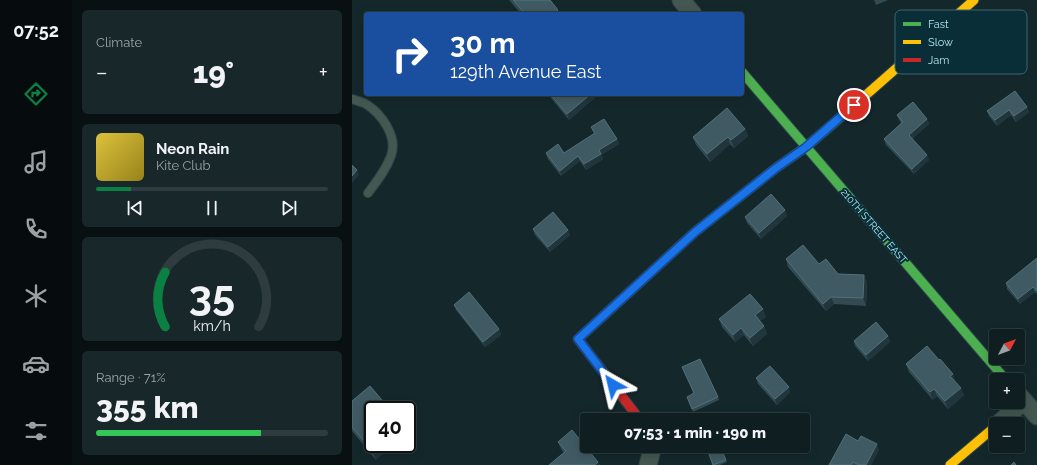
<!DOCTYPE html>
<html lang="en">
<head>
<meta charset="utf-8">
<style>
  :root { --surface:#0f1e21; --page:#18272a; --text:#f1f3f6; --muted:#9ba2a5; --line:#2f3c3f; --accent:#0b8043 }
  body { margin:0; font-family:Raleway,sans-serif; background:var(--page); color:var(--text); height:100vh; display:flex; flex-direction:column; font-size:15px; white-space:nowrap }
  * { box-sizing:border-box; margin:0 }
  p { font-size:13px; color:var(--muted) }
  .icon { flex:none; width:22px; height:22px; fill:none; stroke:currentColor; stroke-width:2; stroke-linecap:round; stroke-linejoin:round }
  .map { position:relative; flex:1; overflow:hidden }
  .sheet { display:flex; flex-direction:column; gap:10px; padding:10px; background:#081012; width:280px }
  .sheet>* { flex:none }
  .hud { position:absolute; left:12px; top:12px; width:380px; height:84px; border-radius:4px; box-shadow:0 2px 10px #0003,0 0 0 1px var(--line); background:#1a4fa0; color:#fff; overflow:hidden }
  .needle { width:26px; rotate:49deg }
  .buttons { position:absolute; left:637px; top:329px; display:grid; gap:8px }
  .buttons a { display:grid; place-items:center; width:36px; height:36px; border-radius:4px; background:var(--surface); box-shadow:0 2px 10px #0003,0 0 0 1px var(--line); font-size:20px }
  .speed { position:absolute; left:12px; top:401px; display:flex; gap:8px; font-size:20px; font-weight:700; text-align:center }
  .speed>* { display:grid; place-content:center; width:52px; height:52px; border-radius:50%; background:var(--surface); box-shadow:0 2px 10px #0003,0 0 0 1px var(--line); line-height:1 }
  .speed .limit { border:2px solid #111; border-radius:6px; background:#fff; color:#111 }
  .pin { position:absolute; display:grid; place-items:center; width:34px; height:34px; color:#fff; margin:-17px; border:2px solid #fff; border-radius:50%; box-shadow:0 1px 4px #0007 }
  .me { position:absolute; width:44px; margin:-22px; rotate:323deg; stroke-linejoin:round; filter:drop-shadow(0 0 3px #0008) }
  .turn { display:flex; align-items:center; gap:14px; height:84px; padding:0 20px; font-size:18px }
  .turn .icon { width:52px; height:52px; stroke-width:2.5 }
  .turn b { display:block; font-size:28px; line-height:34px }
  .big { font-size:30px; font-weight:800; line-height:1.1 }
  .sheet .widget { flex:1; display:flex; flex-direction:column; justify-content:center; gap:6px; min-width:0; padding:0 14px; border-radius:6px; background:var(--page) }
  .sheet .dial { align-items:center; gap:0 }
  .dial svg { height:104px; overflow:visible; fill:none; stroke:var(--line); stroke-width:7; stroke-linecap:round; text-anchor:middle }
  .dial text { fill:var(--text); stroke:none }
  .song { display:flex; align-items:center; gap:12px }
  .cover { width:48px; height:48px; border-radius:6px; background:linear-gradient(135deg,hsl(50 70% 55%),hsl(50 70% 35%)) }
  .played { height:4px; border-radius:2px; background:linear-gradient(90deg,var(--accent) 15%,var(--line) 15%) }
  .keys { display:flex; justify-content:space-around; direction:ltr }
  .heat { display:flex; justify-content:space-between; align-items:center; font-size:22px; direction:ltr }
  .charge { height:6px; border-radius:3px; background:linear-gradient(90deg,#34c759 71%,var(--line) 0) }
  .trip { position:absolute; left:228px; top:413px; width:230px; height:40px; border-radius:4px; background:var(--surface); box-shadow:0 2px 10px #0003,0 0 0 1px var(--line); font-weight:800; line-height:40px; text-align:center }
  main { display:flex; flex:1; min-height:0 }
  .tab-bar { display:flex; flex-direction:column; width:72px; justify-content:space-around; align-items:center; background:#060c0d; color:var(--muted) }
  .tab-bar .icon { width:28px; height:28px }
  .tab-bar .on { color:var(--accent) }
  .tab-bar b { font-size:18px; color:var(--text) }
  .map>svg:first-child { display:block }
  .lines { fill:none; stroke-linecap:round; stroke-linejoin:round }
  .lane-casing { stroke:#2f454a; stroke-width:10 }
  .street-casing { stroke:#2f454a; stroke-width:19 }
  .fast-casing { stroke:#2f454a; stroke-width:11 }
  .slow-casing { stroke:#2f454a; stroke-width:11 }
  .jam-casing { stroke:#2f454a; stroke-width:11 }
  .lane { stroke:#445851; stroke-width:8 }
  .street { stroke:#445851; stroke-width:17 }
  .fast { stroke:#4caf50; stroke-width:9 }
  .slow { stroke:#ffc107; stroke-width:9 }
  .jam { stroke:#c62828; stroke-width:9 }
  .wall { fill:#324a52 }
  .shaded-wall { fill:#20353c }
  .building { fill:#405a63; stroke:#52707a }
  .route-casing { stroke:#114b97; stroke-width:10 }
  .route { stroke:#1a73e8; stroke-width:7 }
  .labels { text-anchor:middle; dominant-baseline:central; stroke-width:4; stroke-linejoin:round; paint-order:stroke }
  .street-label { font-size:10px; fill:#b3e5f3; stroke:#092e37 }
  .key { fill:#092e37; stroke:#3c656f; stroke-width:1 }
  .key-label { font-size:11px; fill:#b3e5f3 }
</style>
</head>
<body>
<main>
<nav class="tab-bar">
<b>07:52</b>
<svg class="icon on" aria-label="directions" viewBox="0 0 24 24"><path d="M12 3l9 9-9 9-9-9zM9 14v-3h6M13 9l2 2-2 2"/></svg>
<svg class="icon" aria-label="music" viewBox="0 0 24 24"><path d="M9 18V5l10-2v13"/><circle cx="6" cy="18" r="3"/><circle cx="16" cy="16" r="3"/></svg>
<svg class="icon" aria-label="phone" viewBox="0 0 24 24"><path d="M5 4h4l2 5-3 2q2 4 5 5l2-3 5 2v4C11 20 4 13 5 4z"/></svg>
<svg class="icon" aria-label="climate" viewBox="0 0 24 24"><path d="M12 3v18M4 7l16 10M4 17L20 7"/></svg>
<svg class="icon" aria-label="car" viewBox="0 0 24 24"><path d="M5 17H2v-5l4-1 3-4h7l3 4 3 1v5h-3M9 17h6M6 11h13"/><circle cx="7" cy="17" r="2"/><circle cx="17" cy="17" r="2"/></svg>
<svg class="icon" aria-label="filters" viewBox="0 0 24 24"><path d="M4 7h16M4 17h16"/><circle cx="9" cy="7" r="2"/><circle cx="15" cy="17" r="2"/></svg>
</nav>
<section class="sheet">
<div class="widget"><p>Climate</p>
<div class="heat"><a>−</a><b class="big">19°</b><a>+</a></div>
</div>
<div class="widget">
<div class="song"><i class="cover"></i><div><b>Neon Rain</b><p>Kite Club</p></div></div>
<div class="played"></div>
<div class="keys"><svg class="icon" aria-label="previous" viewBox="0 0 24 24"><path d="M18 5L8 12l10 7zM5 5v14"/></svg><svg class="icon" aria-label="pause" viewBox="0 0 24 24"><path d="M8 5v14M16 5v14"/></svg><svg class="icon" aria-label="next" viewBox="0 0 24 24"><path d="M6 5l10 7-10 7zM19 5v14"/></svg></div>
</div>
<div class="widget dial"><svg viewBox="0 0 100 80">
<path d="M14 69A42 42 0 1 1 86 69"/>
<path d="M14 69A42 42 0 0 1 14 27" stroke="#0b8043"/>
<text x="50" y="56" font-size="32" font-weight="700">35</text>
<text x="50" y="72" font-size="11">km/h</text>
</svg></div>
<div class="widget"><p>Range · 71%</p><b class="big">355 km</b><div class="charge"></div></div>
</section>
<div class="map">
<svg width="685" height="465" viewBox="0 0 685 465">
  <rect width="100%" height="100%" fill="#14282c"/>
  <g class="lines">
    <g class="lane-casing">
      <path id="lane" d="M0,99C5,101 11,102 14,104C30,114 46,137 39,156C34,170 25,181 16,193"/>
    </g>
    <g class="street-casing">
      <g id="street">
        <polyline points="329,0 341,14"/>
        <polyline points="666,394 685,416"/>
        <polyline points="646,424 672,401"/>
        <polyline points="296,465 301,446"/>
      </g>
    </g>
    <g class="fast-casing">
      <g id="fast">
        <polyline points="390,72 654,380"/>
        <polyline points="296,275 343,232 424,168 454,147 498,109"/>
      </g>
    </g>
    <g class="slow-casing">
      <g id="slow">
        <polyline points="498,109 622,0"/>
        <polyline points="598,465 644,426"/>
      </g>
    </g>
    <g class="jam-casing">
      <polyline id="jam" points="288,420 226,339 296,275"/>
    </g>
    <use href="#lane" class="lane"/>
    <use href="#street" class="street"/>
    <use href="#fast" class="fast"/>
    <use href="#slow" class="slow"/>
    <use href="#jam" class="jam"/>
  </g>
  <g class="wall">
    <polygon points="157,0 198,0 206,10 207,14 169,14"/>
    <polygon points="522,0 536,0 524,5"/>
    <polygon points="197,94 247,94 217,120 199,98"/>
    <polygon points="675,107 677,112 664,122 659,115 645,126 637,116 635,111"/>
    <polygon points="545,115 575,119 577,124 560,139 577,160 562,174 534,145 532,139 549,123 547,120"/>
    <polygon points="239,127 265,139 267,144 249,155 251,159 234,170 228,161 209,176 196,159 194,153 212,153 242,134"/>
    <polygon points="393,129 396,136 382,148 378,144 358,162 344,145 341,137"/>
    <polygon points="433,210 435,216 409,239 395,223 393,217"/>
    <polygon points="181,229 216,230 218,235 198,252 183,235"/>
    <polygon points="685,258 685,294 683,292 668,304 655,289 654,283"/>
    <polygon points="434,259 467,264 486,274 515,282 514,306 482,304 474,311 436,267"/>
    <polygon points="102,305 147,329 149,335 133,347 104,310"/>
    <polygon points="414,317 408,321 412,326 415,334 401,346 392,335 383,342 370,327 367,319"/>
    <polygon points="536,336 538,342 516,361 503,346 502,341"/>
    <polygon points="554,364 601,374 603,381 612,395 596,409 585,396 581,400 557,372"/>
    <polygon points="404,378 438,392 425,405 406,384"/>
    <polygon points="335,397 366,397 367,400 341,412"/>
    <polygon points="30,400 33,408 30,410 21,410 24,460 0,431 0,401"/>
    <polygon points="506,441 527,450 519,465 477,465"/>
    <polygon points="206,442 246,462 248,465 197,465 212,453 209,449"/>
    <polygon points="368,446 375,462 368,465 361,465 355,449"/>
  </g>
  <g class="shaded-wall">
    <polygon points="206,10 207,14 201,14"/>
    <polygon points="239,94 247,94 217,120 215,114"/>
    <polygon points="675,107 677,112 664,122 662,116"/>
    <polygon points="657,110 659,115 645,126 643,120"/>
    <polygon points="575,119 577,124 559,140 557,135"/>
    <polygon points="393,129 396,136 382,148 379,140"/>
    <polygon points="376,137 378,144 358,162 355,154"/>
    <polygon points="265,139 267,144 249,155 251,159 234,170 232,164 247,150"/>
    <polygon points="575,155 577,160 562,174 560,169"/>
    <polygon points="226,156 228,161 209,176 208,171"/>
    <polygon points="5,170 7,175 0,183 0,176"/>
    <polygon points="433,210 435,216 409,239 407,233"/>
    <polygon points="216,230 218,235 198,252 196,247"/>
    <polygon points="512,275 515,282 514,306 511,298"/>
    <polygon points="681,287 683,292 668,304 666,299"/>
    <polygon points="479,297 482,304 474,311 471,304"/>
    <polygon points="411,309 414,317 406,323 403,315"/>
    <polygon points="412,326 415,334 401,346 398,338"/>
    <polygon points="389,328 392,335 383,342 381,335"/>
    <polygon points="147,329 149,335 133,347 131,342"/>
    <polygon points="536,336 538,342 516,361 514,355"/>
    <polygon points="601,374 603,382 598,376"/>
    <polygon points="437,387 438,392 425,405 423,399"/>
    <polygon points="609,388 612,395 596,409 593,401"/>
    <polygon points="582,389 585,396 581,400 578,392"/>
    <polygon points="30,400 33,408 30,410 24,410 22,406"/>
    <polygon points="30,444 42,444 24,460 21,452"/>
    <polygon points="525,444 527,450 519,465 514,465"/>
    <polygon points="246,462 248,465 243,465"/>
  </g>
  <g class="building">
    <polygon points="161,0 198,0 206,10 201,14 173,14"/>
    <polygon points="663,91 675,107 662,116 657,110 643,120 635,111"/>
    <polygon points="198,94 239,94 215,114"/>
    <polygon points="561,102 575,119 557,135 575,155 560,169 532,139 551,122 545,115"/>
    <polygon points="375,108 393,129 379,140 376,137 355,154 341,137"/>
    <polygon points="252,119 265,139 247,150 249,154 232,164 226,156 208,171 194,153 206,144 212,153 243,133 239,127"/>
    <polygon points="0,165 5,170 0,176"/>
    <polygon points="419,194 433,210 407,233 393,217"/>
    <polygon points="201,212 216,230 196,247 181,229"/>
    <polygon points="451,245 467,264 474,259 486,274 512,275 511,298 479,297 471,304 434,259"/>
    <polygon points="685,258 685,291 681,287 666,299 654,283"/>
    <polygon points="117,292 147,329 131,342 102,305"/>
    <polygon points="398,294 411,309 403,315 412,326 398,338 389,328 381,335 367,319"/>
    <polygon points="524,322 536,336 514,355 502,341"/>
    <polygon points="575,346 587,360 588,359 601,374 598,376 609,388 593,401 582,389 578,392 554,364"/>
    <polygon points="348,359 366,397 340,409 335,397 342,393 330,367"/>
    <polygon points="418,366 437,387 423,399 404,378"/>
    <polygon points="18,386 30,400 22,406 26,410 21,410 21,444 30,444 21,452 0,427 0,401"/>
    <polygon points="220,430 246,462 243,465 197,465 214,451 206,442"/>
    <polygon points="494,434 506,441 509,436 525,444 514,465 507,465 501,462 499,465 477,465"/>
    <polygon points="362,446 368,446 374,460 361,465 355,449"/>
    <polygon points="662,462 664,465 659,465"/>
  </g>
  <g class="lines">
    <g class="route-casing">
      <polyline id="route" points="261,385 226,339 343,232 424,168 454,147 502,105"/>
    </g>
    <use href="#route" class="route"/>
  </g>
  <g class="labels">
    <g class="street-label">
      <text transform="translate(522 226) rotate(49)">210TH STREET EAST</text>
    </g>
  </g>
  <rect x="543" y="10" width="132" height="64" rx="6" class="key"/>
  <rect x="551" y="22" width="18" height="4" fill="#4caf50"/>
  <rect x="551" y="40" width="18" height="4" fill="#ffc107"/>
  <rect x="551" y="58" width="18" height="4" fill="#c62828"/>
  <g class="key-label">
    <text x="576" y="28">Fast</text>
    <text x="576" y="46">Slow</text>
    <text x="576" y="64">Jam</text>
  </g>
</svg>
<div class="buttons">
<a><svg class="needle" viewBox="-14 -14 28 28"><path d="M0-13l5 13h-10z" fill="#e53935"/><path d="M0 13l5-13h-10z" fill="#9ba2a5"/></svg></a>
<a>+</a>
<a>−</a>
</div>
<div class="speed"><div class="limit">40</div></div>
<div class="pin" style="left:502px;top:105px;background:#d93025"><svg class="icon" aria-label="arrive" viewBox="0 0 24 24"><path d="M6 21V4h12l-3 4 3 4H6"/></svg></div>
<svg class="me" style="left:261px;top:385px" viewBox="-20 -20 40 40"><path d="M0-17L14 15 0 8-14 15z" fill="#1a73e8" stroke="#fff" stroke-width="4"/></svg>
<div class="trip">07:53 · 1 min · 190 m</div>
<div class="hud">
<div class="turn"><svg class="icon" aria-label="right" viewBox="0 0 24 24"><path d="M7 20v-9h11M14 6l5 5-5 5"/></svg><div><b>30 m</b>129th Avenue East</div></div>
</div>
</div>
</main>
</body>
</html>
